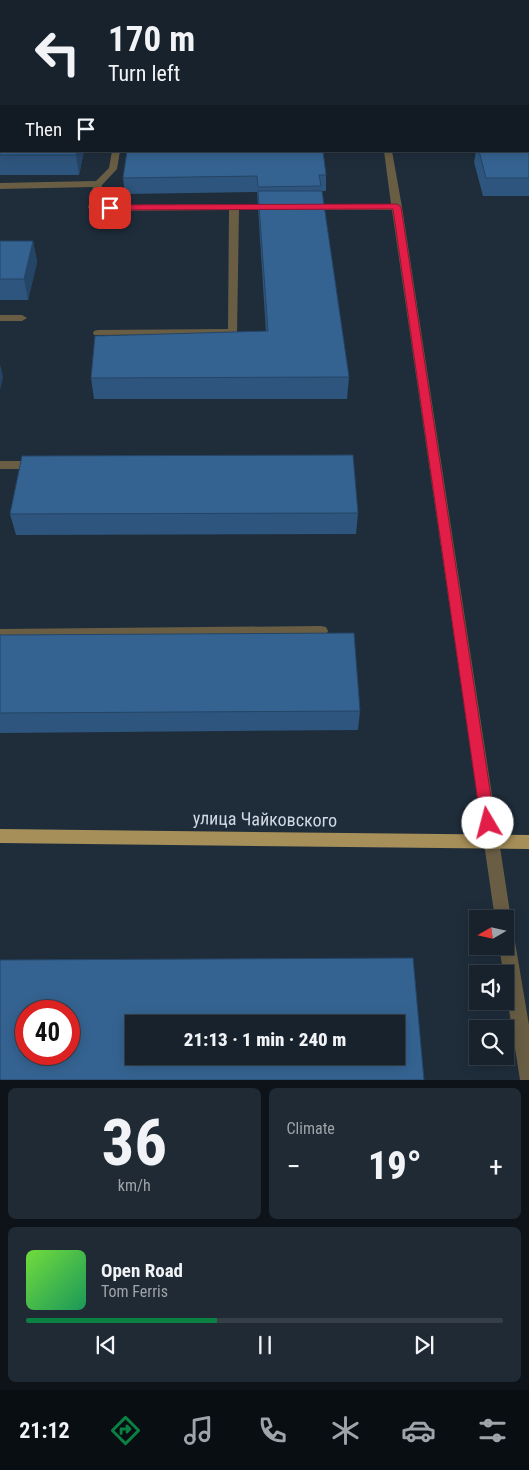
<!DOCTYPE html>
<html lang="en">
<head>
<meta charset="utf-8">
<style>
  :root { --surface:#17222c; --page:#202a34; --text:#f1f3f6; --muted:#9ea4a9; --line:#363f48; --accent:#0b8043 }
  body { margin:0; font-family:"Roboto Condensed",sans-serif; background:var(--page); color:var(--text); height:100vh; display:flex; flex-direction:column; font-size:19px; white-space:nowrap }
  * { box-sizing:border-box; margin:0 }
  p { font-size:16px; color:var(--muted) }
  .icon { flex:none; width:28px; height:28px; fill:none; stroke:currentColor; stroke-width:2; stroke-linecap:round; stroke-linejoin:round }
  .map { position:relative; height:1080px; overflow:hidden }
  .drawer { display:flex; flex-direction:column; gap:8px; padding:8px; background:#0d1318; flex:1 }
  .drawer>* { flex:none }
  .banner { position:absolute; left:0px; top:0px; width:530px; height:152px; box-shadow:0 2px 12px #0003,0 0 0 1px var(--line); background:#17222c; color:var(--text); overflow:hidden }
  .needle { width:32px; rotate:261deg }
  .buttons { position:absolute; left:469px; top:910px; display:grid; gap:10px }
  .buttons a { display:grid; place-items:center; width:45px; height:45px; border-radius:0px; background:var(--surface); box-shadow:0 2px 12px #0003,0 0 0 1px var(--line); font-size:25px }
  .speed { position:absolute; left:15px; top:1000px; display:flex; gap:10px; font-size:25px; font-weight:700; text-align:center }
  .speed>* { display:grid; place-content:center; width:65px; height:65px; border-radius:50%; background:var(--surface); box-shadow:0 2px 12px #0003,0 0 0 1px var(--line); line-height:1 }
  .speed .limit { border:8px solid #d22; background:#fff; color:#111 }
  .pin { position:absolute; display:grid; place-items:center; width:42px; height:42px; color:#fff; margin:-21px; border-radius:10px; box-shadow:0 2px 8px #0006 }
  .me { position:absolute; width:55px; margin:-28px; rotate:352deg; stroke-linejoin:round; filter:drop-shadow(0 0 4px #0008) }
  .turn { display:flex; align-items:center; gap:18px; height:105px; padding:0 25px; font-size:22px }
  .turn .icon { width:65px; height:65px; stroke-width:2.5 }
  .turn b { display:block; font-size:35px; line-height:42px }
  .then { display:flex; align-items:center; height:48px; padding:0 25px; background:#0003; gap:10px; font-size:19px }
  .big { font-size:38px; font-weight:800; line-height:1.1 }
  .drawer .widget { flex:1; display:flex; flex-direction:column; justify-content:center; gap:8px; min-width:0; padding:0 18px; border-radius:8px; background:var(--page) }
  .drawer .dial { align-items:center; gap:0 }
  .dial b { font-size:65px; line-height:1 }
  .song { display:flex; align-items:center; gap:15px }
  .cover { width:60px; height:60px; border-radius:8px; background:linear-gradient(135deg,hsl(100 70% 55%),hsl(150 70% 35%)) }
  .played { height:5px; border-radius:2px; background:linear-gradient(90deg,var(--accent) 40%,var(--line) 40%) }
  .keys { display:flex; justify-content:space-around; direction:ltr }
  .heat { display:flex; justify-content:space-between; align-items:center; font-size:28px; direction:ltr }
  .drawer .tiles { flex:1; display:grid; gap:8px; grid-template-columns:1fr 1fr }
  .widget:last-child { grid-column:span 2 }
  .trip { position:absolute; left:125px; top:1015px; width:280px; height:50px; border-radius:0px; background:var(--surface); box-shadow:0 2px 12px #0003,0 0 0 1px var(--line); font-weight:800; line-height:50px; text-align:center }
  .tab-bar { display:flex; height:80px; justify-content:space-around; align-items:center; background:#090e12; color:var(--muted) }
  .tab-bar .icon { width:35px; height:35px }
  .tab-bar .selected { color:var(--accent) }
  .tab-bar b { font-size:22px; color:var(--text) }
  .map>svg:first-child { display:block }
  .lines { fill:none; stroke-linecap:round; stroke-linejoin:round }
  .minor { fill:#695e44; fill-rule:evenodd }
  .major { fill:#a68f59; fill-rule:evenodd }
  .wall { fill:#2e557d }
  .shaded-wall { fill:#254566 }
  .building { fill:#356391; stroke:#254566; fill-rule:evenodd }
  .route { fill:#e11d48; stroke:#92132f }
  .labels { text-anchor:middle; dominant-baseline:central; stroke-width:5; stroke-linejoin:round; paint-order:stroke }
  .near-street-label { font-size:18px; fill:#d1dae4; stroke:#1f2d3b }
</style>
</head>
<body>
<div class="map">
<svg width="529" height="1080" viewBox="0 0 529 1080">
  <rect width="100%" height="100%" fill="#1f2d3b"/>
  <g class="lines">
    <g class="minor">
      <polygon points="362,0 370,0 370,1 363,1"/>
      <polygon points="493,0 501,0 501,1 494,1"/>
      <rect x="0" y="91" width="1" height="4"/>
      <polygon points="112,151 120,151 117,169 102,185 98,205 274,204 279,207 274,210 239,210 237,334 94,335 93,333 94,331 98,330 228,329 229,210 93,211 88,208 93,187 0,189 0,183 96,181 109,168"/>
      <polygon points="384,151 392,151 402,207 511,919 509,924 513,930 529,1025 529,1080 520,1080 499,946 505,946 505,919 495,919 392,210 309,210 304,207 309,204 391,204"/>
      <polygon points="0,315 22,315 27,318 22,321 0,321"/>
      <polygon points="0,461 37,461 43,465 37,469 0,469"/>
      <polygon points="321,626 326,627 328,631 326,635 321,636 0,639 0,629"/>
    </g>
    <polygon class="major" points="0,829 529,835 529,849 0,843"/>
  </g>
  <g class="wall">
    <polygon points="0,127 84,151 79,175 0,175"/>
    <polygon points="529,144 529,196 483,196 474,162 476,151 529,151"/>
    <polygon points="326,175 326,191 321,191 349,377 347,399 94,399 91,378 266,332 257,192 125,194 123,178"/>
    <polygon points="0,241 33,241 37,262 28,300 0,300"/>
    <polygon points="358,513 356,534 16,535 10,514"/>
    <polygon points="0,635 360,711 358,730 0,733"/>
  </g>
  <g class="shaded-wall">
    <polygon points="77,151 84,151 79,175 76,155"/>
    <polygon points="33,241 37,262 28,300 24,279"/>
    <polygon points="0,364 3,377 0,390"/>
  </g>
  <g class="building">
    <polygon points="78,0 120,0 120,1 77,1"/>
    <rect x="253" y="0" width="41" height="1"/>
    <rect x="438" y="0" width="46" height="1"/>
    <polygon points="0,127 1,127 1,151 77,151 76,155 0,155"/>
    <polygon points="529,144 529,178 486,178 479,151 529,151"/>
    <polygon points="127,151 323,151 326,175 319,175 321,186 258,187 257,176 123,178"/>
    <polygon points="258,191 322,191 349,377 91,378 95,336 268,331"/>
    <polygon points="0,241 33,241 24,279 0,279"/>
    <polygon points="353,455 358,513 10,514 22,456"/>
    <polygon points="354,633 360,711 0,713 0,635"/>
    <path d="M413,958L424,1080H0V960ZM26,1011H69V1054H26ZM134,1024H396V1056H134Z"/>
  </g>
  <polygon class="route" points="397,204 401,207 495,823 493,827 488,829 483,827 481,823 393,209 110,210 106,208 110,205"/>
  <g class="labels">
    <g class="near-street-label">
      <text transform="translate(265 819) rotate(1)">улица Чайковского</text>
    </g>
  </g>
</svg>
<div class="buttons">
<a><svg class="needle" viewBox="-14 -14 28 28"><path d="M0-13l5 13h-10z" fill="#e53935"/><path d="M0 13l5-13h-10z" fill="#9ea4a9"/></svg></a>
<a><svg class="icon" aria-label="sound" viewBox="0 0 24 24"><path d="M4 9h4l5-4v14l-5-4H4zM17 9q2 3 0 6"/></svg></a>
<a><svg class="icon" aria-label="search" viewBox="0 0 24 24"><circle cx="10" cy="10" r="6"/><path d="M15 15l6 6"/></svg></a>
</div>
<div class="speed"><div class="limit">40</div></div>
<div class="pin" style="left:110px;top:208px;background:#d93025"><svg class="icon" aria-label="arrive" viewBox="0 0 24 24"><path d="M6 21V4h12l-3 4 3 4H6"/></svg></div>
<svg class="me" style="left:488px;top:823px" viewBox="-20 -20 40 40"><circle r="19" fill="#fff"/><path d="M0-13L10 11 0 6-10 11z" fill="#e11d48"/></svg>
<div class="trip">21:13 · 1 min · 240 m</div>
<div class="banner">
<div class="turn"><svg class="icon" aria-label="left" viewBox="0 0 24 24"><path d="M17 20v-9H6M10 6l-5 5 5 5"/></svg><div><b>170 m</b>Turn left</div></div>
<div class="then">Then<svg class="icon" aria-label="arrive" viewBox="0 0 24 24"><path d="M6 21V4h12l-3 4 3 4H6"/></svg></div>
</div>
</div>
<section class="drawer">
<div class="tiles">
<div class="widget dial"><b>36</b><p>km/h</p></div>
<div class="widget"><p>Climate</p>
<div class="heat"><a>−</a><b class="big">19°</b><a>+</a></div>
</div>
<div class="widget">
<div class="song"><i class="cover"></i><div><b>Open Road</b><p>Tom Ferris</p></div></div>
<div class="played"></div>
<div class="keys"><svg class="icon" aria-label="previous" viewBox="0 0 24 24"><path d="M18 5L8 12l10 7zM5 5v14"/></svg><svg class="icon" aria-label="pause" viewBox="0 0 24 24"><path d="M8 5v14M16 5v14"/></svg><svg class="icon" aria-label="next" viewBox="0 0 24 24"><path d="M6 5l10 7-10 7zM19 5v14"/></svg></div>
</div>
</div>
</section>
<nav class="tab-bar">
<b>21:12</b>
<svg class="icon selected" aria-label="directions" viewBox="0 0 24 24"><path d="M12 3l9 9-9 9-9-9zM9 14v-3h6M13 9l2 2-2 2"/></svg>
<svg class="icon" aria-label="music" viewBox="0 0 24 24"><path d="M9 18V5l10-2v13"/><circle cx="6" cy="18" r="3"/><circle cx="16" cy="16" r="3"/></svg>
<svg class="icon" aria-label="phone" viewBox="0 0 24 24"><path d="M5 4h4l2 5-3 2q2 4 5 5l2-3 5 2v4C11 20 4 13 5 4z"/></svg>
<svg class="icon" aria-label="climate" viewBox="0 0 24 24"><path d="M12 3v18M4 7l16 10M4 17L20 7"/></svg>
<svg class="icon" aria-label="car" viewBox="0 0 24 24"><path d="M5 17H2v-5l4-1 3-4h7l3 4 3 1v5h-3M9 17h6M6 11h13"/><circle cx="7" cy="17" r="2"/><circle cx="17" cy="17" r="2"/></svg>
<svg class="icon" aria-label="filters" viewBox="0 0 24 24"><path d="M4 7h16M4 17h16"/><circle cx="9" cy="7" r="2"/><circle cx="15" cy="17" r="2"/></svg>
</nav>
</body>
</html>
